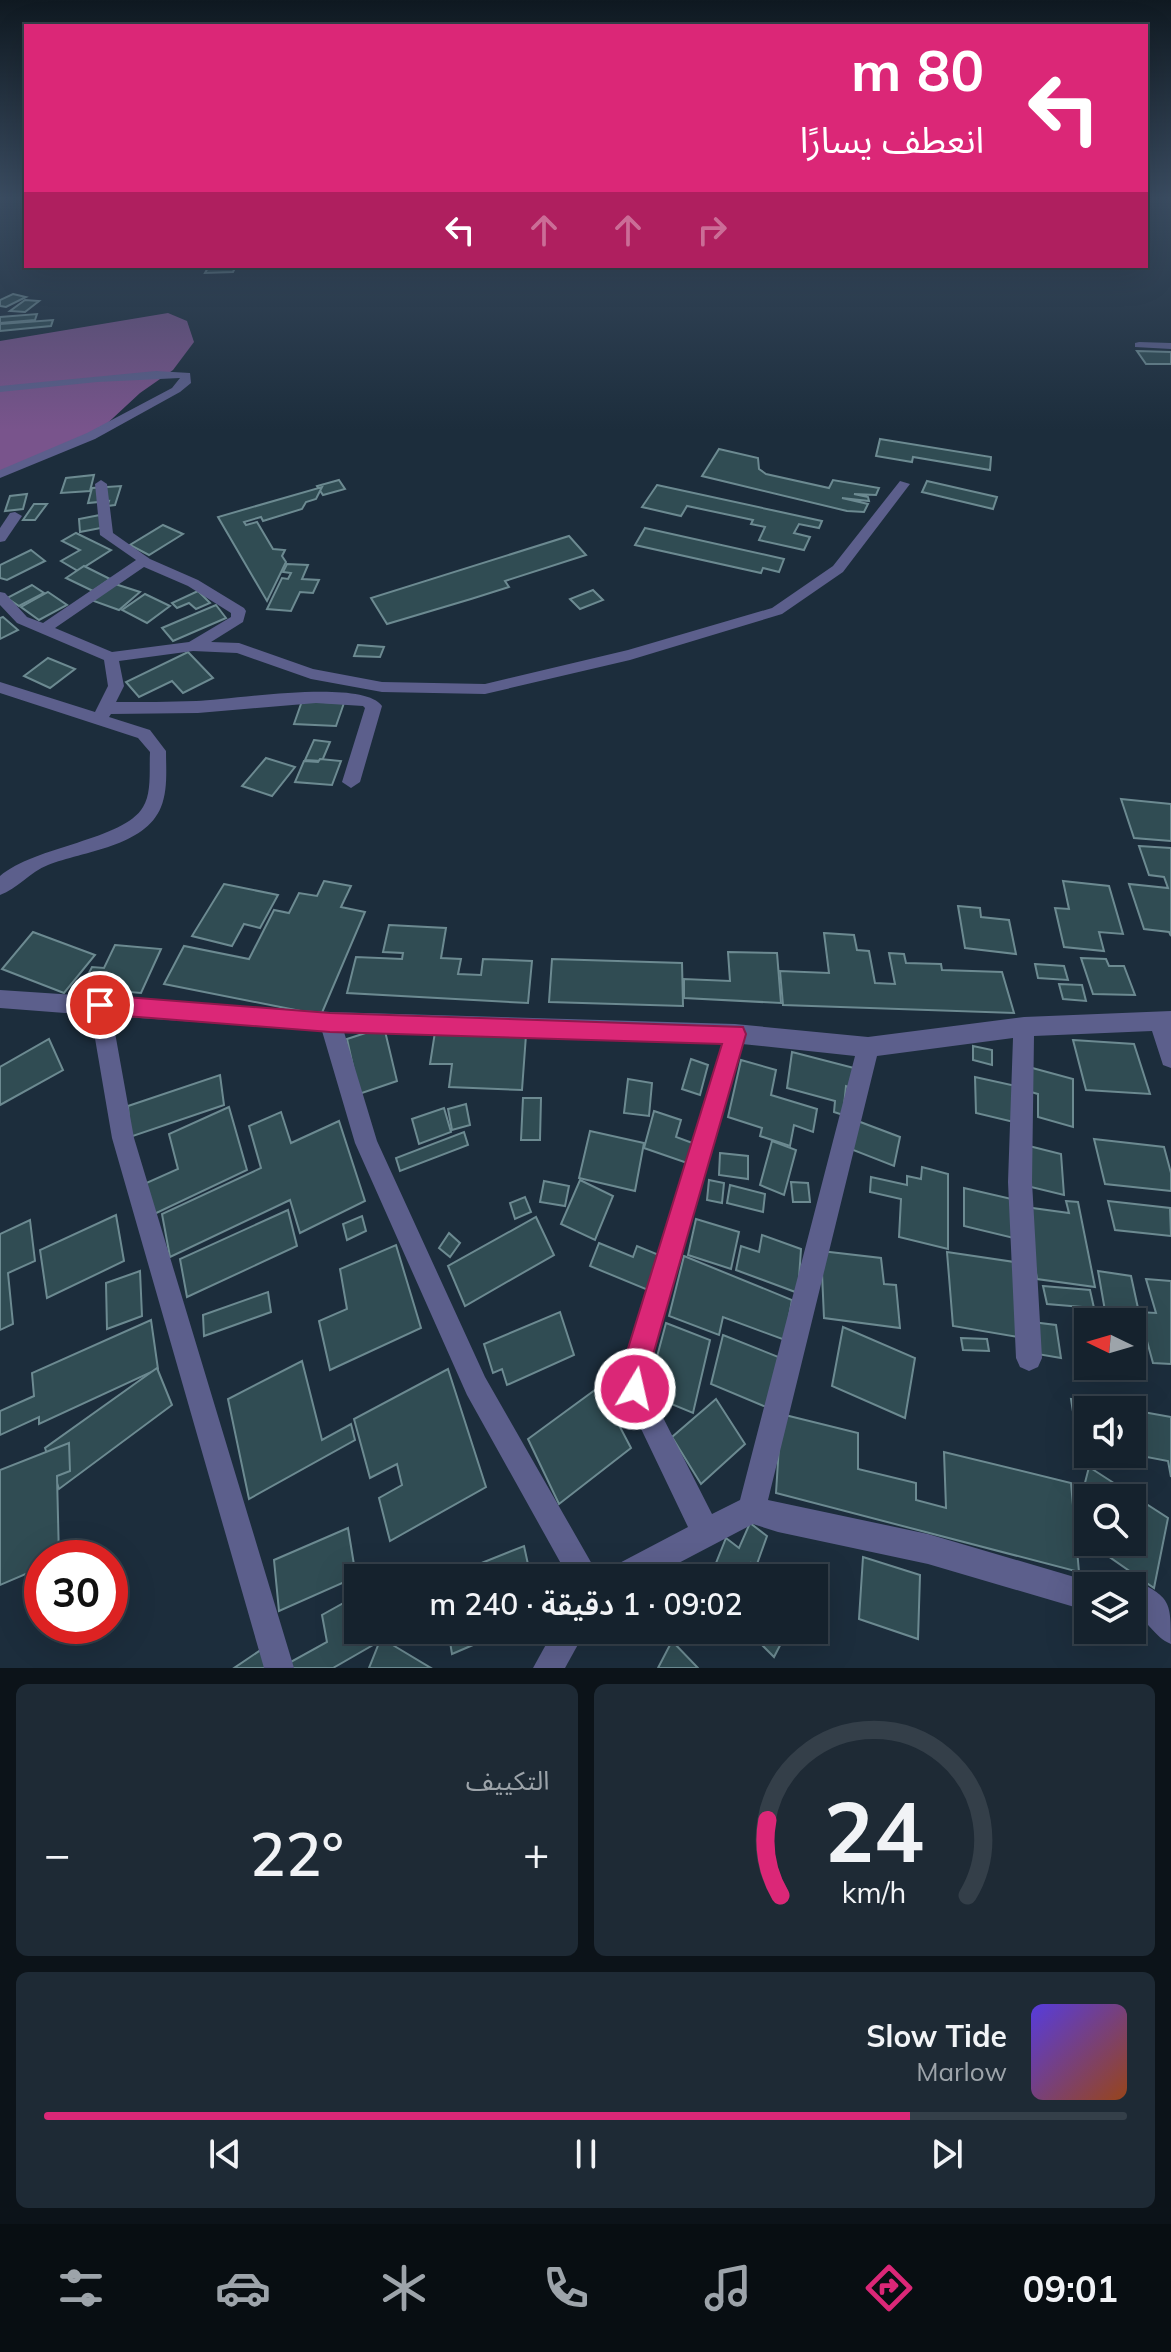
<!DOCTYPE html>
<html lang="ar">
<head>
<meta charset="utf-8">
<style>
  :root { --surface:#15222d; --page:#1e2a35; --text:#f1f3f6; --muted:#9da4aa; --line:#343f49; --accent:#db2777 }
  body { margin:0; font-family:Mulish,"Noto Sans Arabic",sans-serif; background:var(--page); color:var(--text); direction:rtl; height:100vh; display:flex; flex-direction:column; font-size:30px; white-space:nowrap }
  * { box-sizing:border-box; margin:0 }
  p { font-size:26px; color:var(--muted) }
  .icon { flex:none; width:44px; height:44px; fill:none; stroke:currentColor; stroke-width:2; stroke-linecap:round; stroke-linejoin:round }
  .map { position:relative; height:1668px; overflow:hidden; direction:ltr }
  .drawer { display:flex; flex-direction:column; gap:16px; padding:16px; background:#0c1319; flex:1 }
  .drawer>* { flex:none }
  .banner { position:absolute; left:24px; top:24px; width:1124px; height:244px; border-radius:0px; box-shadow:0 8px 32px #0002,0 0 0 2px var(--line); direction:rtl; background:#db2777; color:#fff; overflow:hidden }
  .needle { width:52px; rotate:275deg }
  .controls { position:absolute; left:1074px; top:1308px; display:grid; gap:16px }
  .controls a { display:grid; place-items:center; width:72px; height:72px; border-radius:0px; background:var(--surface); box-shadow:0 8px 32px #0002,0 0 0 2px var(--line); font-size:40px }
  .speed { position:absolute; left:24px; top:1540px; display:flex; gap:16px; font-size:40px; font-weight:700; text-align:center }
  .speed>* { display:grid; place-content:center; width:104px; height:104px; border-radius:50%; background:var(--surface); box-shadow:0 8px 32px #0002,0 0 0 2px var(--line); line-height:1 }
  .speed .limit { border:12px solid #d22; background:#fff; color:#111 }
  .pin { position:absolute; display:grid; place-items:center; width:68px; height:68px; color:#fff; margin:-34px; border:4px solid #fff; border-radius:50%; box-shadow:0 2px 8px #0007 }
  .me { position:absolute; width:88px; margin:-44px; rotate:9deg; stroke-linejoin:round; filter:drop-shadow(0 0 6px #0008) }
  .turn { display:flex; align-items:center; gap:28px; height:168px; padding:0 32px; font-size:36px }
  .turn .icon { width:104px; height:104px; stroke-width:2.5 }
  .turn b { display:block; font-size:56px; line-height:68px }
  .lanes { display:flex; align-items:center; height:76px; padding:0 32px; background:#0003; justify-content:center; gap:40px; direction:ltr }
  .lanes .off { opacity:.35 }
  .big { font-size:60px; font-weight:600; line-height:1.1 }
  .drawer .tile { flex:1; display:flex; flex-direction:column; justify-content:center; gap:12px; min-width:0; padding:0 28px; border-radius:12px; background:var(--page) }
  .drawer .dial { align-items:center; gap:0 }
  .dial svg { height:208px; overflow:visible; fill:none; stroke:var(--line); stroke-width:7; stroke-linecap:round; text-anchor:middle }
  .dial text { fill:var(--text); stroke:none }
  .song { display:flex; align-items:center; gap:24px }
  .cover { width:96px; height:96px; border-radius:12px; background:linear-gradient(135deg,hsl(250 70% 55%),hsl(20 70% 35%)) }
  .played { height:8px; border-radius:4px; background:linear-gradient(90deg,var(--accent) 80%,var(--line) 80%) }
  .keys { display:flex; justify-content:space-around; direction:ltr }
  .heat { display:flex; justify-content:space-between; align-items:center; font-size:44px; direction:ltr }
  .drawer .tiles { flex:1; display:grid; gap:16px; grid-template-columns:1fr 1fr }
  .tile:last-child { grid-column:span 2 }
  .trip { position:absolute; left:344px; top:1564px; width:484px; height:80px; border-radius:0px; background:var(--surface); box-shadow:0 8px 32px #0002,0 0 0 2px var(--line); font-weight:600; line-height:80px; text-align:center; direction:rtl }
  .tab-bar { display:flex; height:128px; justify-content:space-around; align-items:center; background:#080e12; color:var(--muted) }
  .tab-bar .icon { width:56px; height:56px }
  .tab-bar .on { color:var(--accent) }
  .tab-bar b { font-size:36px; color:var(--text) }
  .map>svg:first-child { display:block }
  .forest { fill:#79548c }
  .building { fill:#304c53; stroke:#6c8a91; stroke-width:2 }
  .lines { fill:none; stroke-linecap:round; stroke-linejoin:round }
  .minor { fill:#5c5f8c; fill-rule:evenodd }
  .route { fill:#db2777; stroke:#8e194d; stroke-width:2 }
</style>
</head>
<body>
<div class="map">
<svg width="1171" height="1668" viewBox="0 0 1171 1668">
  <rect width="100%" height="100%" fill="#1c2d3c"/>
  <polygon class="forest" points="168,313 187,321 194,342 173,370 140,393 99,431 0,471 0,341"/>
  <g class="building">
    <polygon points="209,266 236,266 233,272 205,273"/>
    <polygon points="13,294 26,297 6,307 0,306 0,300"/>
    <polygon points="25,300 39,301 25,312 10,311"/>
    <polygon points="37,314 35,320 0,323 0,317"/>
    <polygon points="53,320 51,326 0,331 0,324"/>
    <polygon points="1137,351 1171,352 1171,364 1146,364"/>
    <polygon points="880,439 991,457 990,470 913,457 912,462 876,456"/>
    <polygon points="719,449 758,458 759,469 766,474 829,488 833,480 879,488 876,495 854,494 868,497 869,501 842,498 868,504 864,512 847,511 702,476"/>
    <polygon points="94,475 90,491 61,493 66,478"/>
    <polygon points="339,480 345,489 323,495 317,486"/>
    <polygon points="927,481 997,497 993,509 922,492"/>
    <polygon points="657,485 822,521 819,528 799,524 794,533 810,537 804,550 759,540 765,527 751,524 753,520 687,506 681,516 642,507"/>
    <polygon points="121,486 115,505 107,506 109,501 88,503 92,488"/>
    <polygon points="322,487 316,499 306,502 302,509 263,521 261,517 244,522 246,525 257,522 273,549 285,550 282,556 286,562 267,601 218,517"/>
    <polygon points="27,494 23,509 5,511 10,496"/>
    <polygon points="34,504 47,504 35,520 23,520"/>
    <polygon points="105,514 106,527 80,532 79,519"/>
    <polygon points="163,525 183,534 149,555 130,545"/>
    <polygon points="645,528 784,559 779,572 763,568 761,573 635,545"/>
    <polygon points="76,533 111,550 78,571 61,561 80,550 62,541"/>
    <polygon points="569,536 586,555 505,581 509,587 471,599 387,624 371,598"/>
    <polygon points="31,550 45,561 7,580 0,578 0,565"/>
    <polygon points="287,564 308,565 302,579 319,580 313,593 300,592 291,611 267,609 282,578 288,579 291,573 283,572"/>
    <polygon points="84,566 110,579 93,591 66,578"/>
    <polygon points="112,583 140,592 119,610 91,600"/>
    <polygon points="32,585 44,593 19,606 7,598"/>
    <polygon points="593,590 603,600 580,609 570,599"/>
    <polygon points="198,591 210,603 196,609 189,603 177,608 172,603"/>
    <polygon points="48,592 67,605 39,620 21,607"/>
    <polygon points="145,594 170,606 147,623 122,610"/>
    <polygon points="216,605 226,618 173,641 162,628"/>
    <polygon points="3,617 18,630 0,639 0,618"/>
    <polygon points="358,645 384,647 380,657 354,656"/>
    <polygon points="188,652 213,678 183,693 172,681 139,697 126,682"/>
    <polygon points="48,658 75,669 50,688 24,676"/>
    <polygon points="302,701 344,703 336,726 294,724"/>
    <polygon points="314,740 330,742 322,761 305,760"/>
    <polygon points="266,758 295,767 272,796 242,786"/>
    <polygon points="320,759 341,761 332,785 295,782 304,761 318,762"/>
    <polygon points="1121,799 1171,804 1171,841 1134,838"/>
    <polygon points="1139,846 1171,848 1171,936 1169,932 1144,929 1129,884 1168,888 1164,877 1149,875"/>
    <polygon points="324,881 351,886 341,907 365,912 321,1015 164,984 184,946 249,959 274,910 289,913 299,893 317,896"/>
    <polygon points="1063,881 1109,886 1123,934 1099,932 1104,951 1064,947 1055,908 1069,909"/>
    <polygon points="224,884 278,895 260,928 244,924 232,946 192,936"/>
    <polygon points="958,906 980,908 981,917 1009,920 1016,954 965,948"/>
    <polygon points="389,925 446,928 441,958 461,959 458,974 481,975 483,959 532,961 528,1003 347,993 356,957 402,959 403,953 383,952"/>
    <polygon points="33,932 95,955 64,993 2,969"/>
    <polygon points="824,933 854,935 857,950 869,951 875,983 895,984 889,953 904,954 906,963 941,964 942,970 1002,972 1014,1013 783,1005 780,971 829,973"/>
    <polygon points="115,945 161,949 141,993 81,988 92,967 104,968"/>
    <polygon points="728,952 777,953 781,1003 684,998 684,979 730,981"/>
    <polygon points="1081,958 1106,959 1109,966 1124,966 1135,995 1093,994"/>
    <polygon points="552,959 682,963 683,1006 549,1002"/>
    <polygon points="1035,964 1064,966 1068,980 1038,978"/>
    <polygon points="1059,984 1082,985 1086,1001 1063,999"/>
    <polygon points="384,1027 397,1081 359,1094 347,1039"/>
    <polygon points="435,1032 526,1035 522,1090 449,1087 452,1064 430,1064"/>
    <polygon points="49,1039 63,1070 0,1105 0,1067"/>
    <polygon points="1073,1040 1134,1044 1150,1094 1086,1090"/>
    <polygon points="973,1046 992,1050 992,1065 973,1060"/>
    <polygon points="792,1052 854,1068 852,1088 846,1086 843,1115 834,1112 835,1101 787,1088"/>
    <polygon points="691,1059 708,1065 700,1095 682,1089"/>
    <polygon points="741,1060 776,1070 771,1095 817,1109 813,1132 794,1125 790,1146 760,1136 762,1128 728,1117"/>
    <polygon points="1025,1066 1073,1079 1073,1127 1038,1117 1038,1094 1024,1090"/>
    <polygon points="220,1075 224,1105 130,1137 128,1106"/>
    <polygon points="975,1077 1016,1086 1018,1123 976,1113"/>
    <polygon points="628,1079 652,1083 649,1116 624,1113"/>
    <polygon points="523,1098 541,1098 540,1140 521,1140"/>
    <polygon points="466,1104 470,1125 452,1130 448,1109"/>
    <polygon points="229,1107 247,1170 150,1216 144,1184 178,1169 169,1134"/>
    <polygon points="444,1108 451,1132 419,1144 412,1119"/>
    <polygon points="654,1111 681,1120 676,1137 695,1144 690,1164 644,1148"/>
    <polygon points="281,1112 291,1143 339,1121 365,1201 300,1233 290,1200 170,1257 162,1214 261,1168 249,1126"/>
    <polygon points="855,1120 900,1137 894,1166 848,1148"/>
    <polygon points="590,1131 644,1143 635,1191 579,1178"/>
    <polygon points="464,1132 468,1145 400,1171 396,1158"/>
    <polygon points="1094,1139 1164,1147 1171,1173 1171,1191 1105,1184"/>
    <polygon points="772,1141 796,1150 784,1195 760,1185"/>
    <polygon points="1029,1146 1061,1154 1064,1195 1031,1187"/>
    <polygon points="720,1153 748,1156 748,1179 719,1175"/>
    <polygon points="922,1167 948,1174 948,1249 899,1237 901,1199 870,1192 871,1177 907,1185 907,1176 921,1179"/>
    <polygon points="580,1180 613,1196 595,1240 561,1224"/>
    <polygon points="709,1180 724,1183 722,1203 707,1200"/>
    <polygon points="544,1181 569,1186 565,1206 540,1202"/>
    <polygon points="791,1182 808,1183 810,1202 793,1202"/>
    <polygon points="730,1185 765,1194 763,1212 727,1203"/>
    <polygon points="964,1188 1016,1200 1018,1239 964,1226"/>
    <polygon points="525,1197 531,1212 515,1219 510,1203"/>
    <polygon points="1066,1201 1078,1202 1095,1287 1037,1279 1025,1207 1069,1213"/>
    <polygon points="1108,1201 1170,1208 1171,1236 1115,1230"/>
    <polygon points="288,1210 297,1246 187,1297 180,1259"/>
    <polygon points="116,1215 124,1261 47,1298 40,1250"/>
    <polygon points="362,1216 366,1231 347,1240 343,1224"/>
    <polygon points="536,1217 554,1255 465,1306 448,1266"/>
    <polygon points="696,1219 739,1232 731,1269 688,1255"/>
    <polygon points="30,1220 35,1261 8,1273 13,1324 0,1330 0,1234"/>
    <polygon points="449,1233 460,1243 450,1257 439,1248"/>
    <polygon points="762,1235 801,1249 798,1293 736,1270 741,1246 759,1252"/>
    <polygon points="599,1243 633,1257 637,1246 659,1255 648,1290 590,1266"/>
    <polygon points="396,1245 421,1328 330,1370 319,1321 347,1309 340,1269"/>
    <polygon points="821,1251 881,1258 884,1284 896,1285 900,1328 824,1318"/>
    <polygon points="947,1252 1014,1262 1024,1338 953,1326"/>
    <polygon points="684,1256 792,1300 785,1340 723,1317 719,1335 669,1316"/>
    <polygon points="140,1271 142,1316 107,1329 106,1283"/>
    <polygon points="1098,1271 1131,1276 1143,1331 1132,1329 1132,1322 1107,1322"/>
    <polygon points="1146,1279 1171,1281 1171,1364 1153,1363 1139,1312 1156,1313"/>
    <polygon points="1043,1286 1090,1290 1094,1308 1047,1304"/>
    <polygon points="268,1292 271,1312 204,1336 203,1315"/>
    <polygon points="560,1312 574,1355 507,1385 502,1369 493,1373 484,1344"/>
    <polygon points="151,1320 158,1369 39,1424 39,1417 0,1435 0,1411 34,1396 32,1373"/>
    <polygon points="1032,1322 1056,1325 1061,1358 1037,1354"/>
    <polygon points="666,1323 710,1340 693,1413 647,1394"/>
    <polygon points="843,1327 915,1358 905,1418 832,1386"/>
    <polygon points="723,1335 781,1358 771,1409 711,1384"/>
    <polygon points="961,1338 987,1339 989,1351 963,1350"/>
    <polygon points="302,1361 322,1440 351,1424 355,1440 249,1499 228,1399"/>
    <polygon points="157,1368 172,1405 59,1489 45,1448"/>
    <polygon points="448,1369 486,1487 390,1541 379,1498 402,1485 397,1464 370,1478 354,1419"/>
    <polygon points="599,1387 631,1448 559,1504 528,1439"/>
    <polygon points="716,1399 745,1444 701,1484 672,1437"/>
    <polygon points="1071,1399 1131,1410 1088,1410 1088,1446 1078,1444"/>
    <polygon points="1132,1410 1171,1417 1171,1477 1168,1461 1131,1454"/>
    <polygon points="781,1414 858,1433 858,1469 916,1483 916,1500 946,1508 944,1452 1071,1483 1079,1572 776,1493"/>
    <polygon points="69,1443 70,1471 57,1476 59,1558 42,1558 42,1567 0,1585 0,1470"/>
    <polygon points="1089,1467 1168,1518 1154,1588 1098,1549 1100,1542 1132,1542 1132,1498 1088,1498 1088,1517 1078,1510"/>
    <polygon points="750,1523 767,1536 752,1578 710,1578 726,1538 739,1548"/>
    <polygon points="348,1528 356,1577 279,1611 274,1560"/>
    <polygon points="524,1546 531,1578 444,1578"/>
    <polygon points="863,1557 920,1575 918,1639 859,1619"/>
    <polygon points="751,1563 766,1578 742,1578"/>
    <polygon points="358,1595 358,1630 399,1630 333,1668 288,1668 287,1664 327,1642 322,1615"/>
    <polygon points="448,1630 508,1630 452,1654"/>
    <polygon points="747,1630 788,1630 774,1657"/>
    <polygon points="381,1638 431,1668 369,1668"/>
    <polygon points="277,1639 284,1668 234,1668"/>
    <polygon points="672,1641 698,1668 658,1668"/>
  </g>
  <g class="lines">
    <g class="minor">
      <polygon points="1139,342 1171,343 1171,349 1135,347 1135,343"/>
      <polygon points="156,371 190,373 191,383 180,392 95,439 0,478 0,470 87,433 172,388 180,378 97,382 0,392 0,386"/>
      <path d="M101,480L107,484L113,533L150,559L198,580L244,608L246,611L243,622L211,642L239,643L313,669L382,682L485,684L628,650L772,608L833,566L900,481L910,484L843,572L782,614L630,660L485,694L382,692L311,679L237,653L193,651L119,661L124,686L116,702C143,702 169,702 196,701C232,700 362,678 382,706L360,782L351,788L342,782L365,708L363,706L316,703L198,713L111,714L109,717L150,730L166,751C166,769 168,790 161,807C145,847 83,851 48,865C30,872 17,889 0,895V876C35,846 124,840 143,807C152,793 149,769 150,752L138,738L0,693V682L95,712L108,686L104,660L17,623L0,605V592L5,593L27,617L43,623L136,560L100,535L95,484ZM144,567L188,586L231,613V617L189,642L112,652L55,628Z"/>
      <polygon points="15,512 22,516 5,541 0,542 0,528 10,513"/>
      <path d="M0,990L330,1012L735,1024L868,1037L1024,1017L1171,1011V1068L1163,1065L1152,1031L1034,1036L1032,1182L1042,1358L1038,1367L1029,1371L1020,1367L1016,1358L1008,1182L1013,1038L877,1056L768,1500L928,1534L1088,1581L1099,1586H1088V1611L928,1564L778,1532L753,1524L650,1578H605L610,1568L688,1527L622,1389L626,1355L722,1043L344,1032L377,1141L485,1377L600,1578H569L467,1395L355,1143L322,1031L112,1016L134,1138L294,1668H264L112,1138L91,1015L0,1008ZM742,1044L855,1056L740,1500L712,1514L648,1388L652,1355Z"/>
      <path d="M1132,1579C1171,1597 1171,1601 1171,1644C1154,1637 1148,1620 1132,1611V1586H1120Z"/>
      <polygon points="554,1630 586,1630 565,1668 533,1668"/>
    </g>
  </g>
  <linearGradient id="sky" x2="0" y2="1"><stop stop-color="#0f1921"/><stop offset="0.46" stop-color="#3a4c61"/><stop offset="1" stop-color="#3a4c61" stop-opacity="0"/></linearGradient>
  <rect width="1171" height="430" fill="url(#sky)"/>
  <polygon class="route" points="100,995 330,1013 743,1027 746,1034 653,1355 644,1398 635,1402 625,1398 621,1389 626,1355 722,1044 330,1032 100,1014 93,1011 90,1005 93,998"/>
</svg>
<div class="controls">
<a><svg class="needle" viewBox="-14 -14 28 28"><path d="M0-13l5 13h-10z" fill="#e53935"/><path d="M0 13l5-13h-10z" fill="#9da4aa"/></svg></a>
<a><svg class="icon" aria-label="sound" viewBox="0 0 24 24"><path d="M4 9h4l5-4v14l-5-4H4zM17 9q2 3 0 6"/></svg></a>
<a><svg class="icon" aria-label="search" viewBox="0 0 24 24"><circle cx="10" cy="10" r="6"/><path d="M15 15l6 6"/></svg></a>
<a><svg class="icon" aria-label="layers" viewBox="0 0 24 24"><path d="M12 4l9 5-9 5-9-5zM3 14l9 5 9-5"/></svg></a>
</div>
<div class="speed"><div class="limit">30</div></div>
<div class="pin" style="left:100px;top:1005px;background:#d93025"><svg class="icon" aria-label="arrive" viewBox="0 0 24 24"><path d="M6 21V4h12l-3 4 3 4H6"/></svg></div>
<svg class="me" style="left:635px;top:1389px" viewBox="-20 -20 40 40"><circle r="17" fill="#db2777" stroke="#fff" stroke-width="3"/><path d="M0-11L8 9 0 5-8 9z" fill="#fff"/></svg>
<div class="trip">09:02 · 1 دقيقة · 240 m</div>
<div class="banner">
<div class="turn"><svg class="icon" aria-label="left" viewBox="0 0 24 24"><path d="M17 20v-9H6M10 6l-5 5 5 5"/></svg><div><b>80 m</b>انعطف يسارًا</div></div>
<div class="lanes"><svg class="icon" aria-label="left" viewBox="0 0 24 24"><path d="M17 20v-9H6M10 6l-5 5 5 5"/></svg><svg class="icon off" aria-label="ahead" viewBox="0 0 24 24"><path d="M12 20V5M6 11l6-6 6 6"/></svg><svg class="icon off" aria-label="ahead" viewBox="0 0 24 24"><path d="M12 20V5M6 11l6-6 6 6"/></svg><svg class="icon off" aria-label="right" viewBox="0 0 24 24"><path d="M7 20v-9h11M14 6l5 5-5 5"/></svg></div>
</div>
</div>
<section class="drawer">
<div class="tiles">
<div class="tile dial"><svg viewBox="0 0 100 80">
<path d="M14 69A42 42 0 1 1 86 69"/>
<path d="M14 69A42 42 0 0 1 9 40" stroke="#db2777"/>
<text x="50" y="56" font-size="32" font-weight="700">24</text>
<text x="50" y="72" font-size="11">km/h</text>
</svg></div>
<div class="tile"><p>التكييف</p>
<div class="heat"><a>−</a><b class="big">22°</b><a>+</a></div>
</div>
<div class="tile">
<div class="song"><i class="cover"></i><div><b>Slow Tide</b><p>Marlow</p></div></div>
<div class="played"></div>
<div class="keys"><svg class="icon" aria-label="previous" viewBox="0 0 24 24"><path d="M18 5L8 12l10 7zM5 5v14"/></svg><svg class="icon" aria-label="pause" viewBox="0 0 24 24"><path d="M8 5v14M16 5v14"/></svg><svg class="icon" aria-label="next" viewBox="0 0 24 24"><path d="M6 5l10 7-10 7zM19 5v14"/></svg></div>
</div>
</div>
</section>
<nav class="tab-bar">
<b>09:01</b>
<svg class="icon on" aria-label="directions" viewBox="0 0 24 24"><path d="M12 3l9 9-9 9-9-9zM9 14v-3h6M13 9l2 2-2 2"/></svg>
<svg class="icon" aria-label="music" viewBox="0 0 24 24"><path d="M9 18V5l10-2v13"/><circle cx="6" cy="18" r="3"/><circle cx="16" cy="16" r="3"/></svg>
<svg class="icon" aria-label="phone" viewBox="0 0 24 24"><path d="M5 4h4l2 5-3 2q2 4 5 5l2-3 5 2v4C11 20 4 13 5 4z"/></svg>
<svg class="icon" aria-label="climate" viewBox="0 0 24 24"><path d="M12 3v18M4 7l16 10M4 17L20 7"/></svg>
<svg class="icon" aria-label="car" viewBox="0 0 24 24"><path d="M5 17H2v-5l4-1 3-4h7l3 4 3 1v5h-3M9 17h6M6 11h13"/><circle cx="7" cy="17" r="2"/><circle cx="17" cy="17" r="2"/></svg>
<svg class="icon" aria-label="filters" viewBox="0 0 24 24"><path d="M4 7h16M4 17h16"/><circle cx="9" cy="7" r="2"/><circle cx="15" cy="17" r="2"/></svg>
</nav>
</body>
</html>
